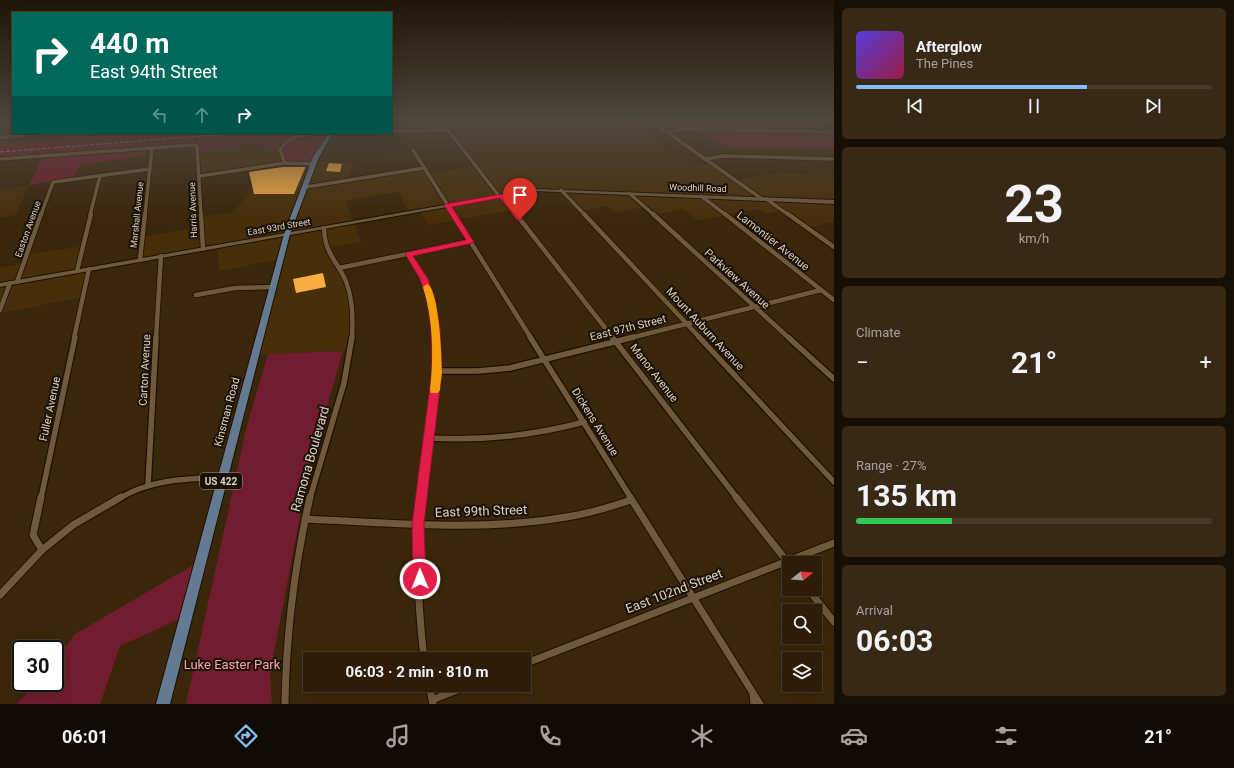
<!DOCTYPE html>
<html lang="en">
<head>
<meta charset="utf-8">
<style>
  :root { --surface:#2c1c08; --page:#382916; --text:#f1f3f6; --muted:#a6a19c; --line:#483a29; --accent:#84bbfb }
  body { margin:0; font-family:Roboto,sans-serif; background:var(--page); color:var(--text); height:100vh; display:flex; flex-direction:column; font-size:15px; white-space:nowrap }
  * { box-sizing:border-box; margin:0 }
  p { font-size:13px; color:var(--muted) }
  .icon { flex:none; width:22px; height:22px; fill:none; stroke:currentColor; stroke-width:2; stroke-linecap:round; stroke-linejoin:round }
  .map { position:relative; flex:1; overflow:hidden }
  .panel { display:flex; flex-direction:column; gap:8px; padding:8px; background:#180f04; width:400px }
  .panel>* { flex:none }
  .guide { position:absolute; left:12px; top:12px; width:380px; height:122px; border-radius:0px; box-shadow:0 4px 16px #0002,0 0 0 1px var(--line); background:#00695c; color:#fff; overflow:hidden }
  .needle { width:26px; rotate:73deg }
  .controls { position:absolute; left:782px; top:556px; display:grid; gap:8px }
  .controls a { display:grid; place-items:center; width:40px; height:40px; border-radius:0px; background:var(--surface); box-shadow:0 4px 16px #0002,0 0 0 1px var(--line); font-size:20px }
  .speed { position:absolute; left:12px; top:640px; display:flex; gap:8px; font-size:20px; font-weight:700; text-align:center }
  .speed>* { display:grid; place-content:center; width:52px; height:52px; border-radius:50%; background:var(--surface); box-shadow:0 4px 16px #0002,0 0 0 1px var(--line); line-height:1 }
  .speed .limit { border:2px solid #111; border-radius:6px; background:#fff; color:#111 }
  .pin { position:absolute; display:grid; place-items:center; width:34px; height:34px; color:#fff; margin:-41px -17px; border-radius:50% 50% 50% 0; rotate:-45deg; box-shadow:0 0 4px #0007 }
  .pin .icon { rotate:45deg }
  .me { position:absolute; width:44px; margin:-22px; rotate:359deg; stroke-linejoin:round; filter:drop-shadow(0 0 3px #0008) }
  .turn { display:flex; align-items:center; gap:14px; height:84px; padding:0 12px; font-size:18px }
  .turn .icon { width:52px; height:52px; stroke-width:2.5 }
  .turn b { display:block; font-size:28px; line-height:34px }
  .lanes { display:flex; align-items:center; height:38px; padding:0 12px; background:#0003; justify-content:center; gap:20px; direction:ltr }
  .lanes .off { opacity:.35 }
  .big { font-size:30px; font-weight:700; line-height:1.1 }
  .panel .widget { flex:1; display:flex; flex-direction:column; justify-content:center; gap:6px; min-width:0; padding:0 14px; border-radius:6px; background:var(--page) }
  .panel .dial { align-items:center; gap:0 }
  .dial b { font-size:52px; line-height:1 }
  .song { display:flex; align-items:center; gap:12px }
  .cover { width:48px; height:48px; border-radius:6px; background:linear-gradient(135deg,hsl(250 70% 55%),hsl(340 70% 35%)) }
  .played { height:4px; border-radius:2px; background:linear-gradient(90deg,var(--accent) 65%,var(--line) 65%) }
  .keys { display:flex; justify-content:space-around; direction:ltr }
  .heat { display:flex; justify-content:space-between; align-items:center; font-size:22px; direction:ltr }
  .charge { height:6px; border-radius:3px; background:linear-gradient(90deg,#34c759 27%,var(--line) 0) }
  .trip { position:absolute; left:303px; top:652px; width:228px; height:40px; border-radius:0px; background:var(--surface); box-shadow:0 4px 16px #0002,0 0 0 1px var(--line); font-weight:700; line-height:40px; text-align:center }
  .tabs { display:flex; height:64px; justify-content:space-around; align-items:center; background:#120b03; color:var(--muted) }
  .tabs .icon { width:28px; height:28px }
  .tabs .current { color:var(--accent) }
  .tabs b { font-size:18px; color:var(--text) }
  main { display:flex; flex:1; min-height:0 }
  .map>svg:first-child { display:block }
  .built { fill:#472f0a }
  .green { fill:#721d2f }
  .building { fill:#f7ad43 }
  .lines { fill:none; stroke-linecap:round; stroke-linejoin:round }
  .street-far3-casing { stroke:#1e1000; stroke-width:5 }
  .street-far2-casing { stroke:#1e1000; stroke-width:6 }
  .street-far1-casing { stroke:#1e1000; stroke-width:8 }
  .street-casing { stroke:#1e1000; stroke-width:9 }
  .secondary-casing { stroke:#1e1000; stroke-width:2 }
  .primary-casing { stroke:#1e1000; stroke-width:2 }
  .street-far3 { stroke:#6f593c; stroke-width:3.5 }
  .street-far2 { stroke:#6f593c; stroke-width:4.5 }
  .street-far1 { stroke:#6f593c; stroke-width:5.5 }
  .street { stroke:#6f593c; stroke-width:7 }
  .secondary { fill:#6f593c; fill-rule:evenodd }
  .primary { fill:#647a92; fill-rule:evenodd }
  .rail { stroke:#a69783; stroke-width:1; stroke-dasharray:4 2; stroke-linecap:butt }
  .route { fill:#e11d48; stroke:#92132f }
  .slow { fill:#f59e0b }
  .labels { text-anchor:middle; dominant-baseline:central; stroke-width:4; stroke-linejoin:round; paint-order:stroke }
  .far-street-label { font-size:9px; fill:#dfd2c3; stroke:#1a1206 }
  .shield { fill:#1a1206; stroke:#a4988a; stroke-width:1 }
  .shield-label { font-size:10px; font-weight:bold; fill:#dfd2c3 }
  .street-label { font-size:11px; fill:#dfd2c3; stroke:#1a1206 }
  .near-street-label { font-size:13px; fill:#dfd2c3; stroke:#1a1206 }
  .near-park-label { font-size:13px; fill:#fba3ad; stroke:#1a1206 }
</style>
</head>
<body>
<main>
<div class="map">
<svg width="834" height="704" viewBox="0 0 834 704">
  <rect width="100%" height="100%" fill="#3a260a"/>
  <g class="built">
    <polygon points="0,120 13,120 13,133 147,133 0,147"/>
    <polygon points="391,120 620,120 635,132 654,139 693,167 712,164 736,180 779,173 834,176 834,222 806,228 782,211 765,214 758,209 697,221 683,209 653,215 644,207 614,213 607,206 580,212 560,190 536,190 502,196 513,210 428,225 420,211 409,212 398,192 346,201 361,242 327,248 339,268 352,301 351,350 255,355 281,259 219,271 217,247 140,260 142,237 202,227 201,217 232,212 255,188 252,168 200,176 199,151 253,144 315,161 353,163 349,180 424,168 428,174 476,166 443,122 391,125"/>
    <polygon points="29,185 16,215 0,218 0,189"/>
    <polygon points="83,246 77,271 89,269 83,297 0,313 0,268 24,263 27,255"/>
  </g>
  <g class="green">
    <polygon points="620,120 642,120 647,124 636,126 654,139 635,132"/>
    <polygon points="672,120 808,120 830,132 834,132 834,149 723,147 697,130 667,132 654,123"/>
    <polygon points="117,133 331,133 314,164 285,163 280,150 253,144 199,151 197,146 0,159 0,144"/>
    <polygon points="146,149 146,155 81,165 72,178 29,185 43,157"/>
    <polygon points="343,351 309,470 270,673 272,704 186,704 247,425 268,354"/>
    <polygon points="200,561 186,616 120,646 100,704 16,704 39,683 55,683 55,661 75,634"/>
  </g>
  <g class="building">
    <polygon points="329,163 342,164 340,172 326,171"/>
    <polygon points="283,167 305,167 305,168 294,194 254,194 249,172"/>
    <polygon points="323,273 326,287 296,293 293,279"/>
  </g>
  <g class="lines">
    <g class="street-far3-casing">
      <g id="street-far3">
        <polyline points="823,120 834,126"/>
        <polyline points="654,123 762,199"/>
        <polyline points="642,125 672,120"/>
        <polyline points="391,131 448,130 499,196"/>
        <polyline points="667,132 683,129 834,132"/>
        <polyline points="0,138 43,133"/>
        <polyline points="413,150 454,215"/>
        <polyline points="0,159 193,145 197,146 201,215"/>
        <polyline points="706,159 723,156 834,159"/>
        <path d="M285,163L280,150C289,134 307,134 324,133"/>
        <polyline points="200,176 285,163 314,164"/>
        <polyline points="306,187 424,168"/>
        <polyline points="561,190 585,215"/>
        <polyline points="629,193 654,215"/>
        <polyline points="502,196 517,215"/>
        <polyline points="701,196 726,215"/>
        <polyline points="766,199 789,215"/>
        <polyline points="41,215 53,182 150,169"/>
        <polyline points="90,215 100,176"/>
        <polyline points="145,215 152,148"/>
      </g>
    </g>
    <g class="street-far2-casing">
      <g id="street-far2">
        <polyline points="201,214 203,249"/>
        <polyline points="453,214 531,338"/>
        <polyline points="516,214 613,338"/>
        <polyline points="584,214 700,338"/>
        <polyline points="653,214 789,338"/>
        <polyline points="725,214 834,300"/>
        <polyline points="788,214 834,247"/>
        <path d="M324,228C325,254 335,258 345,279C353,298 353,318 352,338"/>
        <polyline points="408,254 424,279 431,300 435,338"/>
        <polyline points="140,260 145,214"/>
        <polyline points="339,268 471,241"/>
        <polyline points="77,271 91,214"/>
        <polyline points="17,282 41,214"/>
        <polyline points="196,295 235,288 274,287"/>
        <polyline points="0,310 10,283"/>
        <polyline points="74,338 89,269"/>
        <polyline points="156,338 161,256"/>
        <polyline points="630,338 821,290"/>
      </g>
    </g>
    <g class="street-far1-casing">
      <g id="street-far1">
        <polyline points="530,337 631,498"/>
        <polyline points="612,337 737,498"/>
        <polyline points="699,337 834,482"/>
        <polyline points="788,337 834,379"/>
        <polyline points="437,371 478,371 510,368 634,337"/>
        <path d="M429,438C482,441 532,436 584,422"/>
        <polyline points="148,485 156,337"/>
        <polyline points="41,498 75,337"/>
        <path d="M120,498C152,479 186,479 222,477"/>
        <polyline points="310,498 344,383 352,337"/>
        <polyline points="421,498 437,371 435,337"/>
      </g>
    </g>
    <g class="street-casing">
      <g id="street">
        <polyline points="41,497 33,535 42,550"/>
        <path d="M421,497C415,550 418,606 424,659"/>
        <polyline points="630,497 760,704"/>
        <polyline points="736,497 789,564"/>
        <path d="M305,519C392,523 480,532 566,517C588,514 610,507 631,500"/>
        <polyline points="808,589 834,622"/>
        <polyline points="0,595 42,550 73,525 121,497"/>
        <polyline points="524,664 834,543"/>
        <polyline points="429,685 433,704"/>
        <polyline points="753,694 754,704"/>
        <polyline points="432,700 470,685"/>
        <path d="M285,704C286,635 295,564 310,497"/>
      </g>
    </g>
    <g class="secondary-casing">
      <polygon id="secondary" points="536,189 834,200 834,204 536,191 0,287 0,283"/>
    </g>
    <g class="primary-casing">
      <polygon id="primary" points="329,133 333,133 319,157 290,234 170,704 156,704 284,234 313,157"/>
    </g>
    <use href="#street-far3" class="street-far3"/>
    <use href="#street-far2" class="street-far2"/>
    <use href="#street-far1" class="street-far1"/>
    <use href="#street" class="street"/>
    <use href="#secondary" class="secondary"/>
    <use href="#primary" class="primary"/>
    <g class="rail">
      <polyline points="391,122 421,120"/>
      <polyline points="0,152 240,133"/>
    </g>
  </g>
  <linearGradient id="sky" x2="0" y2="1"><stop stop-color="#201506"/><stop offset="0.55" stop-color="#4f473e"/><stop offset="1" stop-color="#4f473e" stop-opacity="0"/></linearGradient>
  <rect width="834" height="219" fill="url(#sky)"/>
  <polygon class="route" points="502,194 504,195 522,217 522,220 517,220 500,198 452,207 474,242 473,243 413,256 428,279 435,300 440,329 442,371 424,524 426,579 424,583 420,585 415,583 413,579 412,524 432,371 431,329 427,300 420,279 405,254 408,252 466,240 444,205 445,204"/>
  <path class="slow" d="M427,284C439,288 442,358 442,371C442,377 440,384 440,390L438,393H431L430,390C434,356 433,319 423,287Z"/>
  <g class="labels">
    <g class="far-street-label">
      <text transform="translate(698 188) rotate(2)">Woodhill Road</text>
      <text transform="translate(193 210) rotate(-92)">Harris Avenue</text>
      <text transform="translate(137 215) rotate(-84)">Marshall Avenue</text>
      <text transform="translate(279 227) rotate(-10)">East 93rd Street</text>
      <text transform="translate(28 229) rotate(-70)">Easton Avenue</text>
    </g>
    <rect class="shield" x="200" y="473" width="42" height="16" rx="3"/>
    <g class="shield-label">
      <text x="221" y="481">US 422</text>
    </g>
    <g class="street-label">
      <text transform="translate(773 241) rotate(38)">Lamontier Avenue</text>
      <text transform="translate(737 279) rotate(42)">Parkview Avenue</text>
      <text transform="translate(628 328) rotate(-14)">East 97th Street</text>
      <text transform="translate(705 329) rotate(47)">Mount Auburn Avenue</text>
      <text transform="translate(145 370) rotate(-87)">Carton Avenue</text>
      <text transform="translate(654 373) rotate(52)">Manor Avenue</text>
      <text transform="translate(50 409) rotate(-78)">Fuller Avenue</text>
      <text transform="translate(227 412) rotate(-75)">Kinsman Road</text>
      <text transform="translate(595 422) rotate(58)">Dickens Avenue</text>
    </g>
    <g class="near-street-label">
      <text transform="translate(310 459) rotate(-74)">Ramona Boulevard</text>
      <text transform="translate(481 511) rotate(-2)">East 99th Street</text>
      <text transform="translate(674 591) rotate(-21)">East 102nd Street</text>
    </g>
    <g class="near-park-label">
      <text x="232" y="664">Luke Easter Park</text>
    </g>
  </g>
</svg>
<div class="controls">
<a><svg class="needle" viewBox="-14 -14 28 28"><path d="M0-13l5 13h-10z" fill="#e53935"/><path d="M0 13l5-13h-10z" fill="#a6a19c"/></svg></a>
<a><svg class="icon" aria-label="search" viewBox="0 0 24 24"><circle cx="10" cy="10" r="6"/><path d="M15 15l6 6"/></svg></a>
<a><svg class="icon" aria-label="layers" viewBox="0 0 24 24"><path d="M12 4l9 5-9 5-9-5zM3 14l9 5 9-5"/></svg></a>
</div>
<div class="speed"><div class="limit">30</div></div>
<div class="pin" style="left:520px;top:219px;background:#d93025"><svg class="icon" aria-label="arrive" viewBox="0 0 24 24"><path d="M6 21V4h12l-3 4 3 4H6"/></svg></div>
<svg class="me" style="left:420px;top:579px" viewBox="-20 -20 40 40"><circle r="17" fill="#e11d48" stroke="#fff" stroke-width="3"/><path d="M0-11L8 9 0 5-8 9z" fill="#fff"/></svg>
<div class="trip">06:03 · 2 min · 810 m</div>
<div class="guide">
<div class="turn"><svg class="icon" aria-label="right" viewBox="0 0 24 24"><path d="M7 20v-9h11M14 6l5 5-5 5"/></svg><div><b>440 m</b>East 94th Street</div></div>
<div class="lanes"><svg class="icon off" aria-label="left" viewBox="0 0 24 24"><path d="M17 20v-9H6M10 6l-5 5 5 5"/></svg><svg class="icon off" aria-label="ahead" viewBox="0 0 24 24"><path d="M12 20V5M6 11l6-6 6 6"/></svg><svg class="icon" aria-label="right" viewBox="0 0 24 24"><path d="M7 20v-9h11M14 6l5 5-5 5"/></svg></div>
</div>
</div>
<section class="panel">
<div class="widget">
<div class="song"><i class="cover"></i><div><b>Afterglow</b><p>The Pines</p></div></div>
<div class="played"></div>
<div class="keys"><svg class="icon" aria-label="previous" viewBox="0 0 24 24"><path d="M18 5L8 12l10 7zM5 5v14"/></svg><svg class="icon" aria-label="pause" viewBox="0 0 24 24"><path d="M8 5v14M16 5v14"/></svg><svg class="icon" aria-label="next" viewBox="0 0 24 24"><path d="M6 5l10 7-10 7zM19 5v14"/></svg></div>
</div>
<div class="widget dial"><b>23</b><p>km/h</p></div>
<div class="widget"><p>Climate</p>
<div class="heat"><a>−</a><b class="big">21°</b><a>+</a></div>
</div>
<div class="widget"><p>Range · 27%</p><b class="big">135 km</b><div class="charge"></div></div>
<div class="widget"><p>Arrival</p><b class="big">06:03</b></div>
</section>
</main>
<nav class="tabs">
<b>06:01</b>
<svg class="icon current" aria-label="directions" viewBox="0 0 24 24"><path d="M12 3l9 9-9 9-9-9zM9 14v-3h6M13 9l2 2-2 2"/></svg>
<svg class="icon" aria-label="music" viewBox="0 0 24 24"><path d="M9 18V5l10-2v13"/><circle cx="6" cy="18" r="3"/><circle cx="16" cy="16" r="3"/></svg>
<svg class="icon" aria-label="phone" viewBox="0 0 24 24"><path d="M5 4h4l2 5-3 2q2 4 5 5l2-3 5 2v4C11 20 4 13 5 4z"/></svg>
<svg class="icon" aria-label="climate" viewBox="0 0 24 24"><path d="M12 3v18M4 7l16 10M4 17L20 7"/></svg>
<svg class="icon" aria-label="car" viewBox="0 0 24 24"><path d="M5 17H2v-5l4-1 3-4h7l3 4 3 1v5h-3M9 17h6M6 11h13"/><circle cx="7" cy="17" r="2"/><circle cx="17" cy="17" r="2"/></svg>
<svg class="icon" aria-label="filters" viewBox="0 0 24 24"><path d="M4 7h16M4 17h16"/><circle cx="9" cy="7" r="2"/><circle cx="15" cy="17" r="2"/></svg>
<b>21°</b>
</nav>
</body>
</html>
